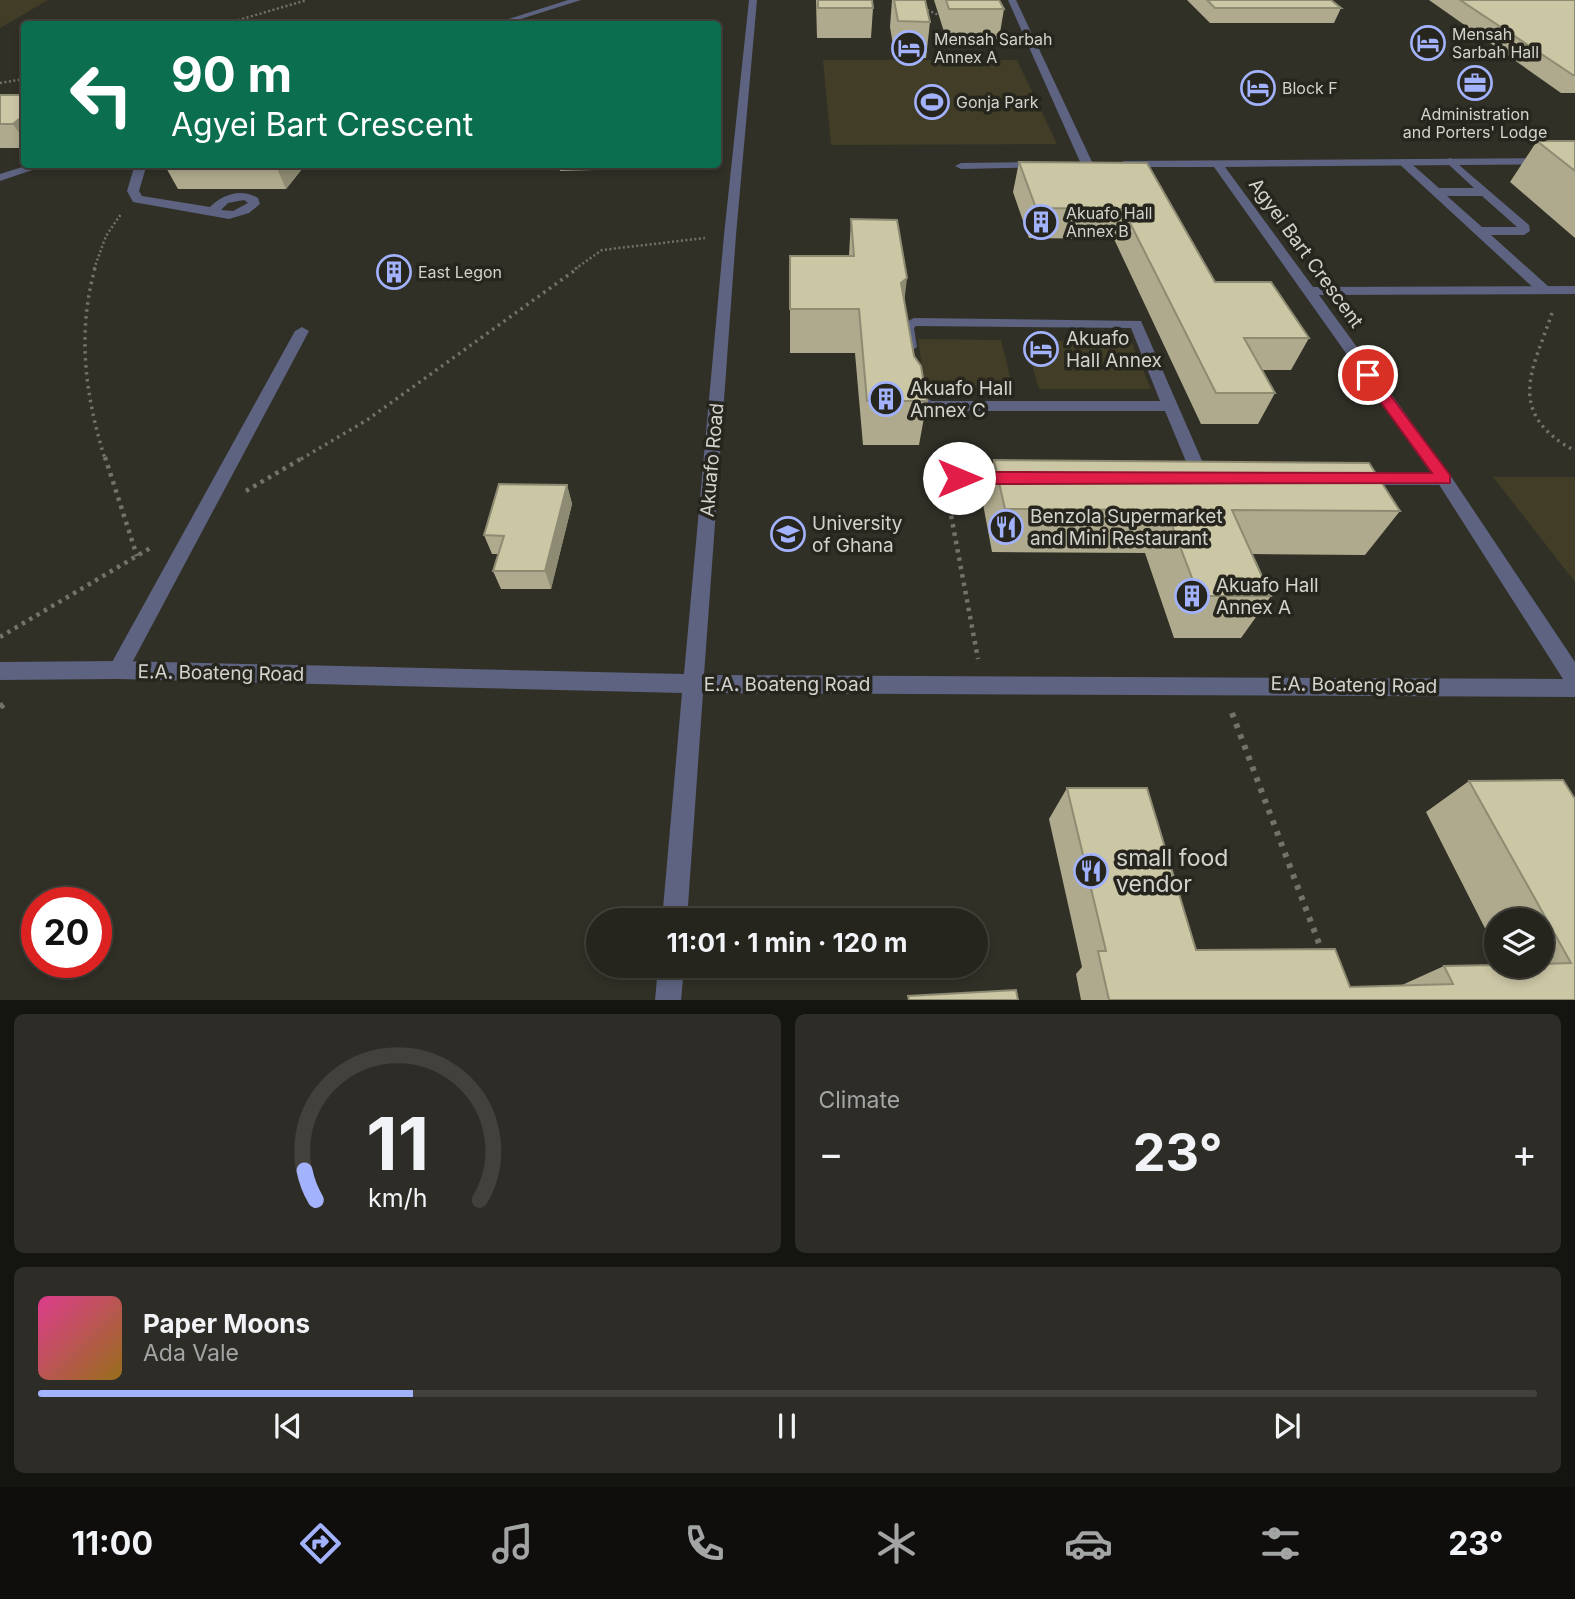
<!DOCTYPE html>
<html lang="en">
<head>
<meta charset="utf-8">
<style>
  :root { --surface:#25241d; --page:#2d2c26; --text:#f1f3f6; --muted:#a3a4a4; --line:#42413b; --accent:#a3b2fd }
  body { margin:0; font-family:Inter,sans-serif; background:var(--page); color:var(--text); height:100vh; display:flex; flex-direction:column; font-size:26px; white-space:nowrap }
  * { box-sizing:border-box; margin:0 }
  p { font-size:23px; color:var(--muted) }
  .icon { flex:none; width:38px; height:38px; fill:none; stroke:currentColor; stroke-width:2; stroke-linecap:round; stroke-linejoin:round }
  .map { position:relative; height:1000px; overflow:hidden }
  .details { display:flex; flex-direction:column; gap:14px; padding:14px; background:#141410; flex:1 }
  .details>* { flex:none }
  .banner { position:absolute; left:21px; top:21px; width:700px; height:147px; border-radius:7px; box-shadow:0 4px 10px #0003,0 0 0 2px var(--line); background:#0b6e4f; color:#fff; overflow:hidden }
  .controls { position:absolute; left:1484px; top:908px; display:grid; gap:14px }
  .controls a { display:grid; place-items:center; width:70px; height:70px; border-radius:50%; background:var(--surface); box-shadow:0 4px 10px #0003,0 0 0 2px var(--line); font-size:35px }
  .speed { position:absolute; left:21px; top:887px; display:flex; gap:14px; font-size:35px; font-weight:700; text-align:center }
  .speed>* { display:grid; place-content:center; width:91px; height:91px; border-radius:50%; background:var(--surface); box-shadow:0 4px 10px #0003,0 0 0 2px var(--line); line-height:1 }
  .speed .limit { border:10px solid #d22; background:#fff; color:#111 }
  .pin { position:absolute; display:grid; place-items:center; width:60px; height:60px; color:#fff; margin:-30px; border:4px solid #fff; border-radius:50%; box-shadow:0 2px 7px #0007 }
  .me { position:absolute; width:77px; margin:-38px; rotate:90deg; stroke-linejoin:round; filter:drop-shadow(0 0 5px #0008) }
  .turn { display:flex; align-items:center; gap:24px; height:147px; padding:0 35px; font-size:32px }
  .turn .icon { width:91px; height:91px; stroke-width:2.5 }
  .turn b { display:block; font-size:49px; line-height:60px }
  .big { font-size:52px; font-weight:700; line-height:1.1 }
  .details .tile { flex:1; display:flex; flex-direction:column; justify-content:center; gap:10px; min-width:0; padding:0 24px; border-radius:10px; background:var(--page) }
  .details .dial { align-items:center; gap:0 }
  .dial svg { height:182px; overflow:visible; fill:none; stroke:var(--line); stroke-width:7; stroke-linecap:round; text-anchor:middle }
  .dial text { fill:var(--text); stroke:none }
  .song { display:flex; align-items:center; gap:21px }
  .cover { width:84px; height:84px; border-radius:10px; background:linear-gradient(135deg,hsl(330 70% 55%),hsl(40 70% 35%)) }
  .played { height:7px; border-radius:4px; background:linear-gradient(90deg,var(--accent) 25%,var(--line) 25%) }
  .keys { display:flex; justify-content:space-around; direction:ltr }
  .heat { display:flex; justify-content:space-between; align-items:center; font-size:38px; direction:ltr }
  .details .tiles { flex:1; display:grid; gap:14px; grid-template-columns:1fr 1fr }
  .tile:last-child { grid-column:span 2 }
  .trip { position:absolute; left:586px; top:908px; width:402px; height:70px; border-radius:35px; background:var(--surface); box-shadow:0 4px 10px #0003,0 0 0 2px var(--line); font-weight:700; line-height:70px; text-align:center }
  .menu { display:flex; height:112px; justify-content:space-around; align-items:center; background:#0f0e0c; color:var(--muted) }
  .menu .icon { width:49px; height:49px }
  .menu .on { color:var(--accent) }
  .menu b { font-size:32px; color:var(--text) }
  .map>svg:first-child { display:block }
  .green { fill:#413d26 }
  .lines { fill:none; stroke-linecap:round; stroke-linejoin:round }
  .path-far3 { stroke:#73726b; stroke-width:2.5; stroke-dasharray:2 2.5; stroke-linecap:butt }
  .path-far2 { stroke:#73726b; stroke-width:3.5; stroke-dasharray:2.5 4.5; stroke-linecap:butt }
  .path-far1 { stroke:#73726b; stroke-width:4.5; stroke-dasharray:3.5 5; stroke-linecap:butt }
  .path { stroke:#73726b; stroke-width:6; stroke-dasharray:4.5 7; stroke-linecap:butt }
  .service { fill:#5d6380; fill-rule:evenodd }
  .minor { fill:#5d6380; fill-rule:evenodd }
  .wall { fill:#afaa8d }
  .shaded-wall { fill:#8e8b73 }
  .building { fill:#cbc6a4; stroke:#8e8b73; stroke-width:2 }
  .route { fill:#e11d48; stroke:#92132f; stroke-width:2 }
  .labels { text-anchor:middle; dominant-baseline:central; stroke-width:7; stroke-linejoin:round; paint-order:stroke }
  .far-poi-label { font-size:16px; fill:#d3d2cd; stroke:#27261e; text-anchor:start }
  .street-label { font-size:19px; fill:#d3d2cd; stroke:#27261e }
  .poi-label { font-size:19px; fill:#d3d2cd; stroke:#27261e; text-anchor:start }
  .near-poi-label { font-size:23px; fill:#d3d2cd; stroke:#27261e; text-anchor:start }
</style>
</head>
<body>
<div class="map">
<svg width="1575" height="1001" viewBox="0 0 1575 1001">
  <rect width="100%" height="100%" fill="#313027"/>
  <g class="green">
    <polygon points="0,0 48,0 0,28"/>
    <polygon points="823,60 1017,60 1057,144 831,145"/>
    <polygon points="918,339 1001,340 1013,388 925,387"/>
    <polygon points="1025,341 1131,341 1151,389 1039,389"/>
    <polygon points="1493,477 1575,477 1575,582"/>
  </g>
  <g class="lines">
    <g class="path-far3">
      <polyline points="919,0 923,8 943,17"/>
      <polyline points="225,24 307,0"/>
      <polyline points="0,83 24,79"/>
      <polyline points="94,269 106,236 121,214"/>
      <polyline points="575,269 602,250 705,238"/>
    </g>
    <g class="path-far2">
      <path d="M95,268C77,333 85,395 105,459"/>
      <path d="M1552,313C1533,370 1504,412 1575,451"/>
      <polyline points="301,459 367,420 578,268"/>
    </g>
    <g class="path-far1">
      <polyline points="105,457 137,556"/>
      <polyline points="246,491 304,457"/>
      <polyline points="948,499 978,659"/>
      <polyline points="0,637 152,547"/>
    </g>
    <g class="path">
      <polyline points="0,707 8,701"/>
      <polyline points="1232,713 1323,954"/>
    </g>
    <g class="service">
      <path d="M1451,158L1529,225L1530,231L1524,235H1491L1549,287V293H1539L1396,161L1406,159L1439,188H1474L1447,163V159ZM1447,196H1482L1517,227H1482Z"/>
      <polygon points="914,318 1141,321 1210,479 1207,483 1195,483 1165,411 928,411 910,400 908,388 916,383 921,384 925,397 931,401 1160,401 1131,328 916,326 914,328 917,347 910,352 903,347 899,326"/>
      <polygon points="302,327 309,331 125,676 118,679 111,676 108,670 111,664 295,331"/>
      <path d="M959,472H1014L1023,478C1015,488 958,488 950,478Z"/>
      <polygon points="1357,473 1444,473 1453,479 1444,485 1357,485 1348,479"/>
    </g>
    <g class="minor">
      <polygon points="568,0 581,0 505,24 493,24"/>
      <polygon points="749,0 757,0 736,235 704,675 1563,679 1438,483 1214,167 1124,167 1118,164 1124,161 1575,158 1575,164 1225,167 1313,287 1575,286 1575,294 1319,295 1450,475 1575,662 1575,697 703,693 687,920 662,920 682,693 118,679 0,680 0,662 118,661 684,674 724,235"/>
      <polygon points="1008,0 1016,0 1093,164 1091,166 1081,164"/>
      <polygon points="1043,162 1047,163 1047,167 961,169 955,166 961,163"/>
      <polygon points="32,164 50,164 0,181 0,174"/>
      <path d="M135,164H147L139,191L142,196L210,207C223,194 242,188 258,198L260,204L249,213L229,219L133,202L127,191ZM244,200L248,203L233,211L221,210L228,203Z"/>
      <polygon points="658,966 684,966 681,1001 655,1001"/>
    </g>
  </g>
  <g class="wall">
    <polygon points="816,0 872,0 873,8 871,38 817,38"/>
    <polygon points="892,0 925,0 930,22 926,58 895,57 890,27"/>
    <polygon points="934,0 999,0 1004,9 999,39 946,38"/>
    <polygon points="1187,0 1331,0 1341,8 1334,23 1210,23"/>
    <polygon points="1429,0 1575,0 1575,93 1561,93"/>
    <rect x="0" y="95" width="24" height="53"/>
    <polygon points="1537,141 1575,141 1575,238 1510,182"/>
    <polygon points="1019,162 1147,163 1215,282 1309,338 1291,370 1262,370 1275,393 1258,424 1201,424 1114,239 1029,238 1013,192"/>
    <polygon points="164,164 306,164 286,189 178,189"/>
    <polygon points="559,164 663,164 663,168 560,171"/>
    <polygon points="851,219 904,300 914,356 927,401 919,445 863,445 855,353 790,353 790,256 849,256"/>
    <polygon points="994,460 1400,511 1365,555 1251,554 1271,596 1241,638 1174,638 1145,553 992,552 983,504"/>
    <polygon points="567,485 572,504 551,589 501,589 493,571 498,554 492,554 484,535"/>
    <polygon points="1563,780 1575,1000 1081,1000 1076,974 1082,967 1049,819 1067,788 1196,950 1350,987 1402,985 1444,966 1542,966 1542,920 1496,920 1496,950 1426,812 1469,781"/>
  </g>
  <g class="shaded-wall">
    <polygon points="24,115 24,140 13,124"/>
    <polygon points="275,164 306,164 286,189"/>
    <polygon points="907,278 902,322 901,283"/>
    <polygon points="567,485 572,504 551,589 545,571"/>
  </g>
  <g class="building">
    <polygon points="818,0 872,0 873,8 818,8"/>
    <polygon points="894,0 925,0 930,22 898,21"/>
    <polygon points="946,0 999,0 1004,9 949,9"/>
    <polygon points="1207,0 1331,0 1341,8 1215,8"/>
    <polygon points="1460,0 1575,0 1575,75 1573,75"/>
    <polygon points="0,95 24,95 24,115 13,124 0,124"/>
    <polygon points="1537,141 1575,141 1575,171"/>
    <polygon points="1019,162 1147,163 1215,282 1271,282 1309,338 1244,338 1275,393 1216,393 1123,209 1036,208"/>
    <polygon points="851,219 897,220 907,278 901,283 914,356 921,366 927,401 867,401 859,309 790,309 790,256 854,256"/>
    <polygon points="994,460 1369,463 1400,511 1232,510 1271,596 1199,596 1166,510 1005,509"/>
    <polygon points="499,484 567,485 545,571 493,571 504,536 484,535"/>
    <polygon points="1563,780 1575,799 1575,1000 1109,1000 1098,951 1106,951 1067,788 1147,788 1196,950 1335,949 1350,987 1453,984 1444,966 1496,965 1496,966 1542,966 1542,964 1571,963 1469,781"/>
    <polygon points="1016,990 1018,1000 909,1000 908,996"/>
  </g>
  <polygon class="route" points="1368,370 1373,372 1450,475 1450,483 959,484 951,478 959,472 1432,473 1361,375"/>
  <defs>
    <g id="hotel-ring" transform="scale(1.75)"><circle r="9.5" fill="#27261e" stroke="#a3b2fd" stroke-width="1.5"/><path d="M-6-4.5h1.5V1H6V5H4.5V3h-9V5H-6ZM-4 0a1.8 1.8 0 1 1 3.6 0ZM.5 0V-2.5h3Q6-2.5 6 0Z" fill="#a3b2fd"/></g>
    <g id="office-ring" transform="scale(1.75)"><circle r="9.5" fill="#27261e" stroke="#a3b2fd" stroke-width="1.5"/><path d="M-6-3h4V-5.5h4V-3h4V5H-6ZM-1-4.5V-3h2v-1.5ZM-6 0V1H6V0Z" fill="#a3b2fd"/></g>
    <g id="stadium-ring" transform="scale(1.75)"><circle r="9.5" fill="#27261e" stroke="#a3b2fd" stroke-width="1.5"/><path d="M0-5a6.5 5 0 1 0 0 10a6.5 5 0 1 0 0-10ZM-3.5-1.8h7v3.6h-7Z" fill="#a3b2fd"/></g>
    <g id="building-ring" transform="scale(1.75)"><circle r="9.5" fill="#27261e" stroke="#a3b2fd" stroke-width="1.5"/><path d="M-4-6H4V6H1V3H-1V6H-4ZM-2.5-4.3h1.7v1.8h-1.7ZM.8-4.3h1.7v1.8H.8ZM-2.5-1h1.7V.8h-1.7ZM.8-1h1.7V.8H.8Z" fill="#a3b2fd"/></g>
    <g id="restaurant-ring" transform="scale(1.75)"><circle r="9.5" fill="#27261e" stroke="#a3b2fd" stroke-width="1.5"/><path d="M-5-6h1v4h1v-4h1v4h1v-4h1v5L-1.5 .5V6h-2V.5L-5-1ZM5-6V6H3V1.5H1.5Q1.5-4 5-6Z" fill="#a3b2fd"/></g>
    <g id="university-ring" transform="scale(1.75)"><circle r="9.5" fill="#27261e" stroke="#a3b2fd" stroke-width="1.5"/><path d="M0-5L7-2L0 1L-7-2ZM-4 1L0 2.5L4 1V4Q0 6-4 4Z" fill="#a3b2fd"/></g>
  </defs>
  <g fill-rule="evenodd">
    <use href="#hotel-ring" x="1428" y="43"/>
    <use href="#hotel-ring" x="909" y="48"/>
    <use href="#office-ring" x="1475" y="83"/>
    <use href="#hotel-ring" x="1258" y="88"/>
    <use href="#stadium-ring" x="932" y="102"/>
    <use href="#building-ring" x="1041" y="222"/>
    <use href="#building-ring" x="394" y="272"/>
    <use href="#hotel-ring" x="1041" y="349"/>
    <use href="#building-ring" x="886" y="399"/>
    <use href="#restaurant-ring" x="1006" y="527"/>
    <use href="#university-ring" x="788" y="534"/>
    <use href="#building-ring" x="1192" y="596"/>
    <use href="#restaurant-ring" x="1091" y="871"/>
  </g>
  <g class="labels">
    <g class="far-poi-label">
      <text x="1452" y="34">Mensah<tspan x="1452" dy="18">Sarbah Hall</tspan></text>
      <text x="934" y="39">Mensah Sarbah<tspan x="934" dy="18">Annex A</tspan></text>
      <text x="1282" y="88">Block F</text>
      <text x="956" y="102">Gonja Park</text>
      <text x="1475" y="114" text-anchor="middle">Administration<tspan x="1475" dy="18">and Porters' Lodge</tspan></text>
      <text x="1066" y="213">Akuafo Hall<tspan x="1066" dy="18">Annex B</tspan></text>
      <text x="418" y="272">East Legon</text>
    </g>
    <g class="street-label">
      <text transform="translate(1306 253) rotate(54)">Agyei Bart Crescent</text>
      <text transform="translate(712 460) rotate(-85)">Akuafo Road</text>
      <text transform="translate(221 673) rotate(1)">E.A. Boateng Road</text>
      <text x="787" y="684">E.A. Boateng Road</text>
      <text transform="translate(1354 685) rotate(1)">E.A. Boateng Road</text>
    </g>
    <g class="poi-label">
      <text x="1066" y="338">Akuafo<tspan x="1066" dy="22">Hall Annex</tspan></text>
      <text x="910" y="388">Akuafo Hall<tspan x="910" dy="22">Annex C</tspan></text>
      <text x="1030" y="516">Benzola Supermarket<tspan x="1030" dy="22">and Mini Restaurant</tspan></text>
      <text x="812" y="523">University<tspan x="812" dy="22">of Ghana</tspan></text>
      <text x="1216" y="585">Akuafo Hall<tspan x="1216" dy="22">Annex A</tspan></text>
    </g>
    <g class="near-poi-label">
      <text x="1116" y="858">small food<tspan x="1116" dy="26">vendor</tspan></text>
    </g>
  </g>
</svg>
<div class="controls">
<a><svg class="icon" aria-label="layers" viewBox="0 0 24 24"><path d="M12 4l9 5-9 5-9-5zM3 14l9 5 9-5"/></svg></a>
</div>
<div class="speed"><div class="limit">20</div></div>
<div class="pin" style="left:1368px;top:375px;background:#d93025"><svg class="icon" aria-label="arrive" viewBox="0 0 24 24"><path d="M6 21V4h12l-3 4 3 4H6"/></svg></div>
<svg class="me" style="left:959px;top:478px" viewBox="-20 -20 40 40"><circle r="19" fill="#fff"/><path d="M0-13L10 11 0 6-10 11z" fill="#e11d48"/></svg>
<div class="trip">11:01 · 1 min · 120 m</div>
<div class="banner">
<div class="turn"><svg class="icon" aria-label="left" viewBox="0 0 24 24"><path d="M17 20v-9H6M10 6l-5 5 5 5"/></svg><div><b>90 m</b>Agyei Bart Crescent</div></div>
</div>
</div>
<section class="details">
<div class="tiles">
<div class="tile dial"><svg viewBox="0 0 100 80">
<path d="M14 69A42 42 0 1 1 86 69"/>
<path d="M14 69A42 42 0 0 1 9 56" stroke="#a3b2fd"/>
<text x="50" y="56" font-size="32" font-weight="700">11</text>
<text x="50" y="72" font-size="11">km/h</text>
</svg></div>
<div class="tile"><p>Climate</p>
<div class="heat"><a>−</a><b class="big">23°</b><a>+</a></div>
</div>
<div class="tile">
<div class="song"><i class="cover"></i><div><b>Paper Moons</b><p>Ada Vale</p></div></div>
<div class="played"></div>
<div class="keys"><svg class="icon" aria-label="previous" viewBox="0 0 24 24"><path d="M18 5L8 12l10 7zM5 5v14"/></svg><svg class="icon" aria-label="pause" viewBox="0 0 24 24"><path d="M8 5v14M16 5v14"/></svg><svg class="icon" aria-label="next" viewBox="0 0 24 24"><path d="M6 5l10 7-10 7zM19 5v14"/></svg></div>
</div>
</div>
</section>
<nav class="menu">
<b>11:00</b>
<svg class="icon on" aria-label="directions" viewBox="0 0 24 24"><path d="M12 3l9 9-9 9-9-9zM9 14v-3h6M13 9l2 2-2 2"/></svg>
<svg class="icon" aria-label="music" viewBox="0 0 24 24"><path d="M9 18V5l10-2v13"/><circle cx="6" cy="18" r="3"/><circle cx="16" cy="16" r="3"/></svg>
<svg class="icon" aria-label="phone" viewBox="0 0 24 24"><path d="M5 4h4l2 5-3 2q2 4 5 5l2-3 5 2v4C11 20 4 13 5 4z"/></svg>
<svg class="icon" aria-label="climate" viewBox="0 0 24 24"><path d="M12 3v18M4 7l16 10M4 17L20 7"/></svg>
<svg class="icon" aria-label="car" viewBox="0 0 24 24"><path d="M5 17H2v-5l4-1 3-4h7l3 4 3 1v5h-3M9 17h6M6 11h13"/><circle cx="7" cy="17" r="2"/><circle cx="17" cy="17" r="2"/></svg>
<svg class="icon" aria-label="filters" viewBox="0 0 24 24"><path d="M4 7h16M4 17h16"/><circle cx="9" cy="7" r="2"/><circle cx="15" cy="17" r="2"/></svg>
<b>23°</b>
</nav>
</body>
</html>
